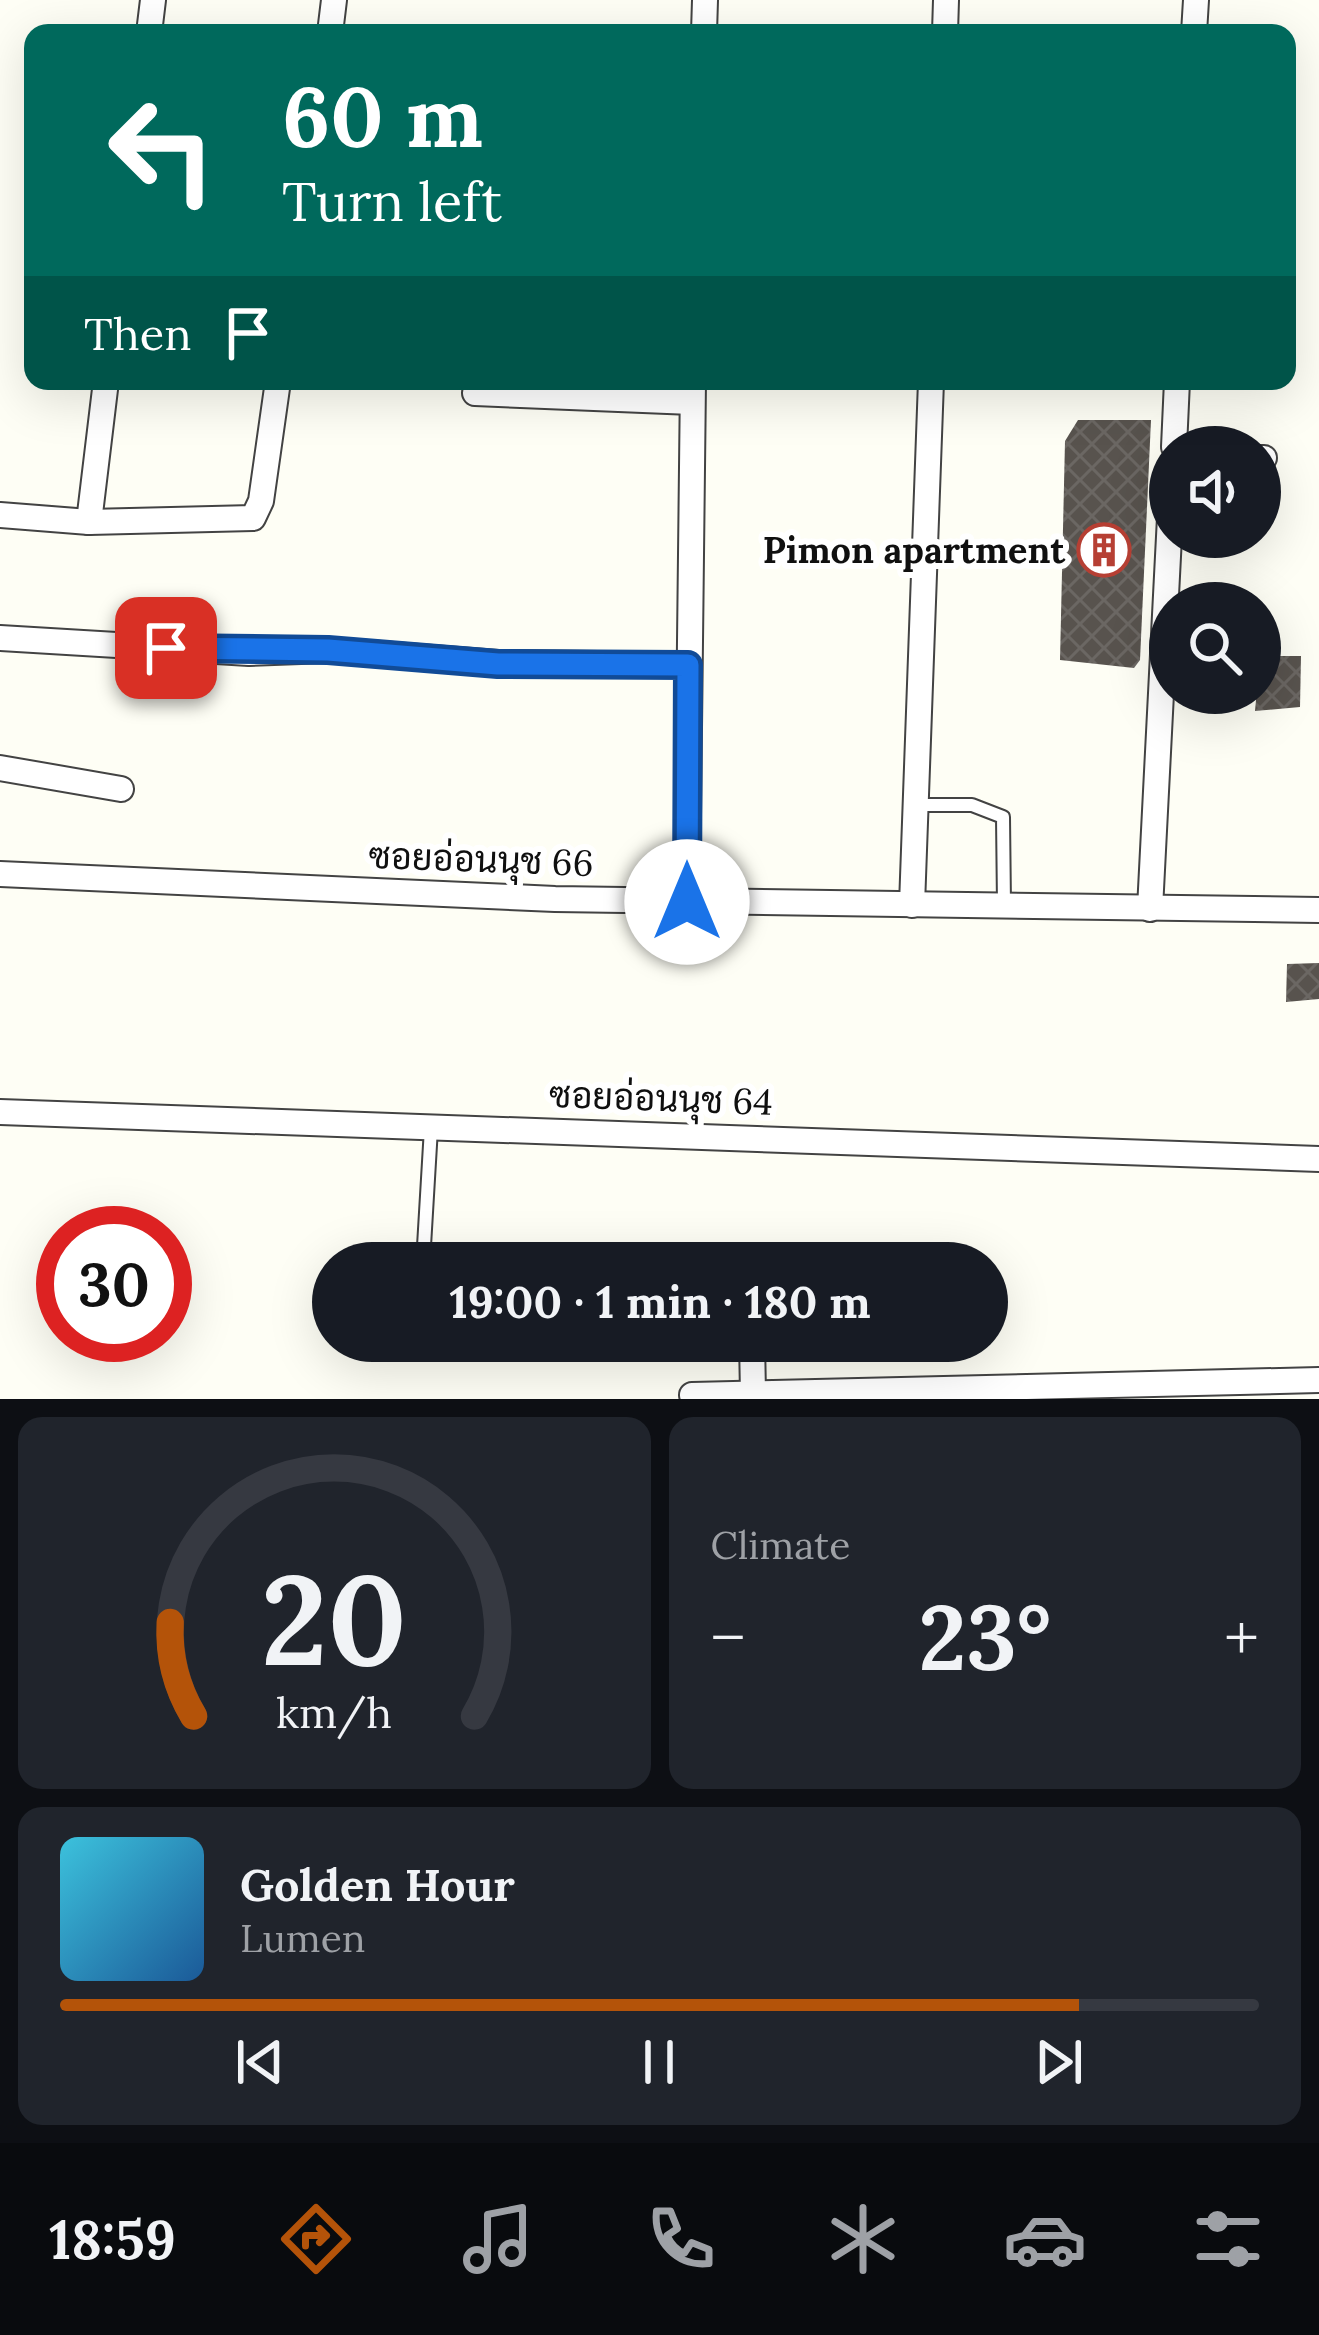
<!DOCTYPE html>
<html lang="en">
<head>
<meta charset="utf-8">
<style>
  :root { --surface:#171b24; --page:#20242c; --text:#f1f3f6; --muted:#9ea1a6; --line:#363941; --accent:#b45309 }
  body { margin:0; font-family:Lora,Sarabun,serif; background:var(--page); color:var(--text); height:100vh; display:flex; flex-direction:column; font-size:45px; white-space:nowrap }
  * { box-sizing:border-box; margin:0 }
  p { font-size:39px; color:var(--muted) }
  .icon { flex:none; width:66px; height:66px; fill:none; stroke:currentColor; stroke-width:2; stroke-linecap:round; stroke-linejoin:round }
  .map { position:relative; height:1399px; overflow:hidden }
  .panel { display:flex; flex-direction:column; gap:18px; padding:18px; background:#0d0f14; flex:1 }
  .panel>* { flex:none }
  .top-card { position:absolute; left:24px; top:24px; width:1272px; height:366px; border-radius:24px; box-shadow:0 12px 48px #0002; background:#00695c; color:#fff; overflow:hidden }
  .buttons { position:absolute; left:1149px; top:426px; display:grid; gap:24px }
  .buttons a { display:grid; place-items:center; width:132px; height:132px; border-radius:50%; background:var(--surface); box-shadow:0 12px 48px #0002; font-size:60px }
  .speed { position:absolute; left:36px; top:1206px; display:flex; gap:24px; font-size:60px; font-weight:700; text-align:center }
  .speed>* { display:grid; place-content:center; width:156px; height:156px; border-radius:50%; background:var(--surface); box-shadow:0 12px 48px #0002; line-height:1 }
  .speed .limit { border:18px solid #d22; background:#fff; color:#111 }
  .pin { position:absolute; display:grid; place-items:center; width:102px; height:102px; color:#fff; margin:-51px; border-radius:24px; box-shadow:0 6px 18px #0006 }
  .me { position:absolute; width:132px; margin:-66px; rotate:0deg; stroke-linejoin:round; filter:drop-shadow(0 0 9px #0008) }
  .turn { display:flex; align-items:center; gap:42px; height:252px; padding:0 60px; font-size:54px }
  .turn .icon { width:156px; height:156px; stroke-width:2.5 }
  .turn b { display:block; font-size:84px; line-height:102px }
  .then { display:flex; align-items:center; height:114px; padding:0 60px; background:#0003; gap:24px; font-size:45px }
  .big { font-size:90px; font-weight:700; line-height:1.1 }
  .panel .tile { flex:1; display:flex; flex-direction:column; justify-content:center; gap:18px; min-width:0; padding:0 42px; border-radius:24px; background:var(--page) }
  .panel .dial { align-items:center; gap:0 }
  .dial svg { height:312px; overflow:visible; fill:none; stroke:var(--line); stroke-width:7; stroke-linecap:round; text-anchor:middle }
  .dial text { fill:var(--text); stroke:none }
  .song { display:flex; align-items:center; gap:36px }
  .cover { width:144px; height:144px; border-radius:18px; background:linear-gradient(135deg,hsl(190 70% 55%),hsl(210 70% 35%)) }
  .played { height:12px; border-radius:6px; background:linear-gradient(90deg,var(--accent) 85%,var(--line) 85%) }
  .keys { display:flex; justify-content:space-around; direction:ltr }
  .heat { display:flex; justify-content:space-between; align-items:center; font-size:66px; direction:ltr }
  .panel .tiles { flex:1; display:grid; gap:18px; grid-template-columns:1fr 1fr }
  .tile:last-child { grid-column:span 2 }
  .trip { position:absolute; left:312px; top:1242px; width:696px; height:120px; border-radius:60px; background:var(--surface); box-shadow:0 12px 48px #0002; font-weight:700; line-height:120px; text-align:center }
  .tabs { display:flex; height:192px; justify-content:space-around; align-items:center; background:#090b0e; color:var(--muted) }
  .tabs .icon { width:84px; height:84px }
  .tabs .current { color:var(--accent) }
  .tabs b { font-size:54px; color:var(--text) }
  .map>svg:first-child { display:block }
  .building { fill:url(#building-cross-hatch) }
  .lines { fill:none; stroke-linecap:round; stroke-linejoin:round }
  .lane-casing { stroke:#434343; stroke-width:16 }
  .street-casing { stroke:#434343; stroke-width:28 }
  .lane { stroke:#fff; stroke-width:12 }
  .street { stroke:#fff; stroke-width:24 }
  .route-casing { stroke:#114b97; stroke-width:30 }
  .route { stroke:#1a73e8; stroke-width:21 }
  .labels { text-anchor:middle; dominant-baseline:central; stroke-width:12; stroke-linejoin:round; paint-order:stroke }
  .poi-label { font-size:36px; font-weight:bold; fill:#101010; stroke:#fff; text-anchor:end }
  .street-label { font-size:36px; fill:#101010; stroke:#fff }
</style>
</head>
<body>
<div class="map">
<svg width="1319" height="1399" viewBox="0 0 1319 1399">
  <defs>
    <pattern id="building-cross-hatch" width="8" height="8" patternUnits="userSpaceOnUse" patternTransform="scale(3)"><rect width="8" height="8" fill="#58534e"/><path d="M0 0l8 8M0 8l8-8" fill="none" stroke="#6b6763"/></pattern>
  </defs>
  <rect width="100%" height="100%" fill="#fefef5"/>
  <g class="building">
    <polygon points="1078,420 1151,420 1140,660 1134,668 1060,660 1065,441"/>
    <polygon points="1260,656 1301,656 1300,707 1255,711"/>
    <polygon points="1319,963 1319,999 1286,1002 1287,964"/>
  </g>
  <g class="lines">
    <g class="lane-casing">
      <g id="lane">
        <polyline points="916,805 972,805 1003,817 1004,905"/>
        <polyline points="423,1263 431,1128"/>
      </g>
    </g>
    <g class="street-casing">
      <g id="street">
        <polyline points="149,33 153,0"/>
        <polyline points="330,33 334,0"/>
        <polyline points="704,33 705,0"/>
        <polyline points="945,33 946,0"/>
        <polyline points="1194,33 1196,0"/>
        <polyline points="475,393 692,402"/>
        <polyline points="1174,447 1177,381"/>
        <polyline points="1260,458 1264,458"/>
        <polyline points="1260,505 1261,505"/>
        <polyline points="0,515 89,522 253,518 261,501 278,381"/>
        <polyline points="89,522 106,381"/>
        <polyline points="0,638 249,653 328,650 498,663 687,665"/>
        <polyline points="0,768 121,789"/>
        <polyline points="0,874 555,899 1319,910"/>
        <polyline points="687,902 693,381"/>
        <polyline points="912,905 931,381"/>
        <polyline points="1150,909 1170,517"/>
        <polyline points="0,1112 1319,1159"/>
        <polyline points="752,1341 753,1394"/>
        <polyline points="692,1395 1319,1380"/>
      </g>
    </g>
    <use href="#lane" class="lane"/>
    <use href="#street" class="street"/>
  </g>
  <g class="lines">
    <g class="route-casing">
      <polyline id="route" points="166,648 328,650 498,664 688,665 687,902"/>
    </g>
    <use href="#route" class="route"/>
  </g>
  <defs>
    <g id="building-ring" transform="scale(2.7)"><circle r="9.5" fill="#fff" stroke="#b63f33" stroke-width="1.5"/><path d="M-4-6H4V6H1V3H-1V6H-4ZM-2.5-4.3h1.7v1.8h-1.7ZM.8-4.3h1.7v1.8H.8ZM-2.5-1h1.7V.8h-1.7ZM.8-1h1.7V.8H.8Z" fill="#b63f33"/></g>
  </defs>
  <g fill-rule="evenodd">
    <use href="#building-ring" x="1104" y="550"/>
  </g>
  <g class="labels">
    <g class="poi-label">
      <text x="1065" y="550">Pimon apartment</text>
    </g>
    <g class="street-label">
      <text transform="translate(481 859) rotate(2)">ซอยอ่อนนุช 66</text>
      <text transform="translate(661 1098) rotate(2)">ซอยอ่อนนุช 64</text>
    </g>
  </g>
</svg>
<div class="buttons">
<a><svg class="icon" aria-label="sound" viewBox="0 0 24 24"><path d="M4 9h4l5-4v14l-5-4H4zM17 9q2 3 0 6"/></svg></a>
<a><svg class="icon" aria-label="search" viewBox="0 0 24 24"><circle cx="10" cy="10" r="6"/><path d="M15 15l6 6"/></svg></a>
</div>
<div class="speed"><div class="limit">30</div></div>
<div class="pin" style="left:166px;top:648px;background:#d93025"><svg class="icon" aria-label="arrive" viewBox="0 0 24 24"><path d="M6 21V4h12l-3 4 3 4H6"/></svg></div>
<svg class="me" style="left:687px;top:902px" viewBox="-20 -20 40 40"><circle r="19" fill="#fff"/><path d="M0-13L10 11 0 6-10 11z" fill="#1a73e8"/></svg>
<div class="trip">19:00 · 1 min · 180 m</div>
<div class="top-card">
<div class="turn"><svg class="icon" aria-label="left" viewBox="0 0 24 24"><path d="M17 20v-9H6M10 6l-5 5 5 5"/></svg><div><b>60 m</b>Turn left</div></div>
<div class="then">Then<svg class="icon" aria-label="arrive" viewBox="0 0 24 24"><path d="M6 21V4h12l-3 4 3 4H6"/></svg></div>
</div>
</div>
<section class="panel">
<div class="tiles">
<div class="tile dial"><svg viewBox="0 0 100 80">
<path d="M14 69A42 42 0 1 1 86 69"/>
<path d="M14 69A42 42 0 0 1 8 45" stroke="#b45309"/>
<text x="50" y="56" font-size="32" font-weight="700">20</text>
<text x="50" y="72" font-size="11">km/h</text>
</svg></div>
<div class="tile"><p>Climate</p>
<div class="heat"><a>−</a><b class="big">23°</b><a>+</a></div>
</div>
<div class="tile">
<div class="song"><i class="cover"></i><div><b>Golden Hour</b><p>Lumen</p></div></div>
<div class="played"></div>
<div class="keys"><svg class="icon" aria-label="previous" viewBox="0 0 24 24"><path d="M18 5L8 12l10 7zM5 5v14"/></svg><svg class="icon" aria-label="pause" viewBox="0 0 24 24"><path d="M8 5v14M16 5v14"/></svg><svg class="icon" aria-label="next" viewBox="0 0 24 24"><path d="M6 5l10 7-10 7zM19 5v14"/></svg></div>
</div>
</div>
</section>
<nav class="tabs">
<b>18:59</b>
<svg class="icon current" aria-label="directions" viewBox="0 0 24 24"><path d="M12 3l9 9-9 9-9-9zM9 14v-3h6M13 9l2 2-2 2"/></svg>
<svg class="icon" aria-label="music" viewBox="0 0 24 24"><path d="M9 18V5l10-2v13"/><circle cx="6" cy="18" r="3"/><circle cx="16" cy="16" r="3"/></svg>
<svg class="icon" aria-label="phone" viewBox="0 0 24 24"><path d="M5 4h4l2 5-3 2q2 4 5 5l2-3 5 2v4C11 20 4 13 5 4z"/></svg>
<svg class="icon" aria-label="climate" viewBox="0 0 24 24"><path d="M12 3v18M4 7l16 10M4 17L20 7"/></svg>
<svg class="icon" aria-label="car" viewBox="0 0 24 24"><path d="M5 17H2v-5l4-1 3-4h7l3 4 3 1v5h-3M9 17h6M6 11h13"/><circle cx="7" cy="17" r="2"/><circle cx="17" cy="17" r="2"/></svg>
<svg class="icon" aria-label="filters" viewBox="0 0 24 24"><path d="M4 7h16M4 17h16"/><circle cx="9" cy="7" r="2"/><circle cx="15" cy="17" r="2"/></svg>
</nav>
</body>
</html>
